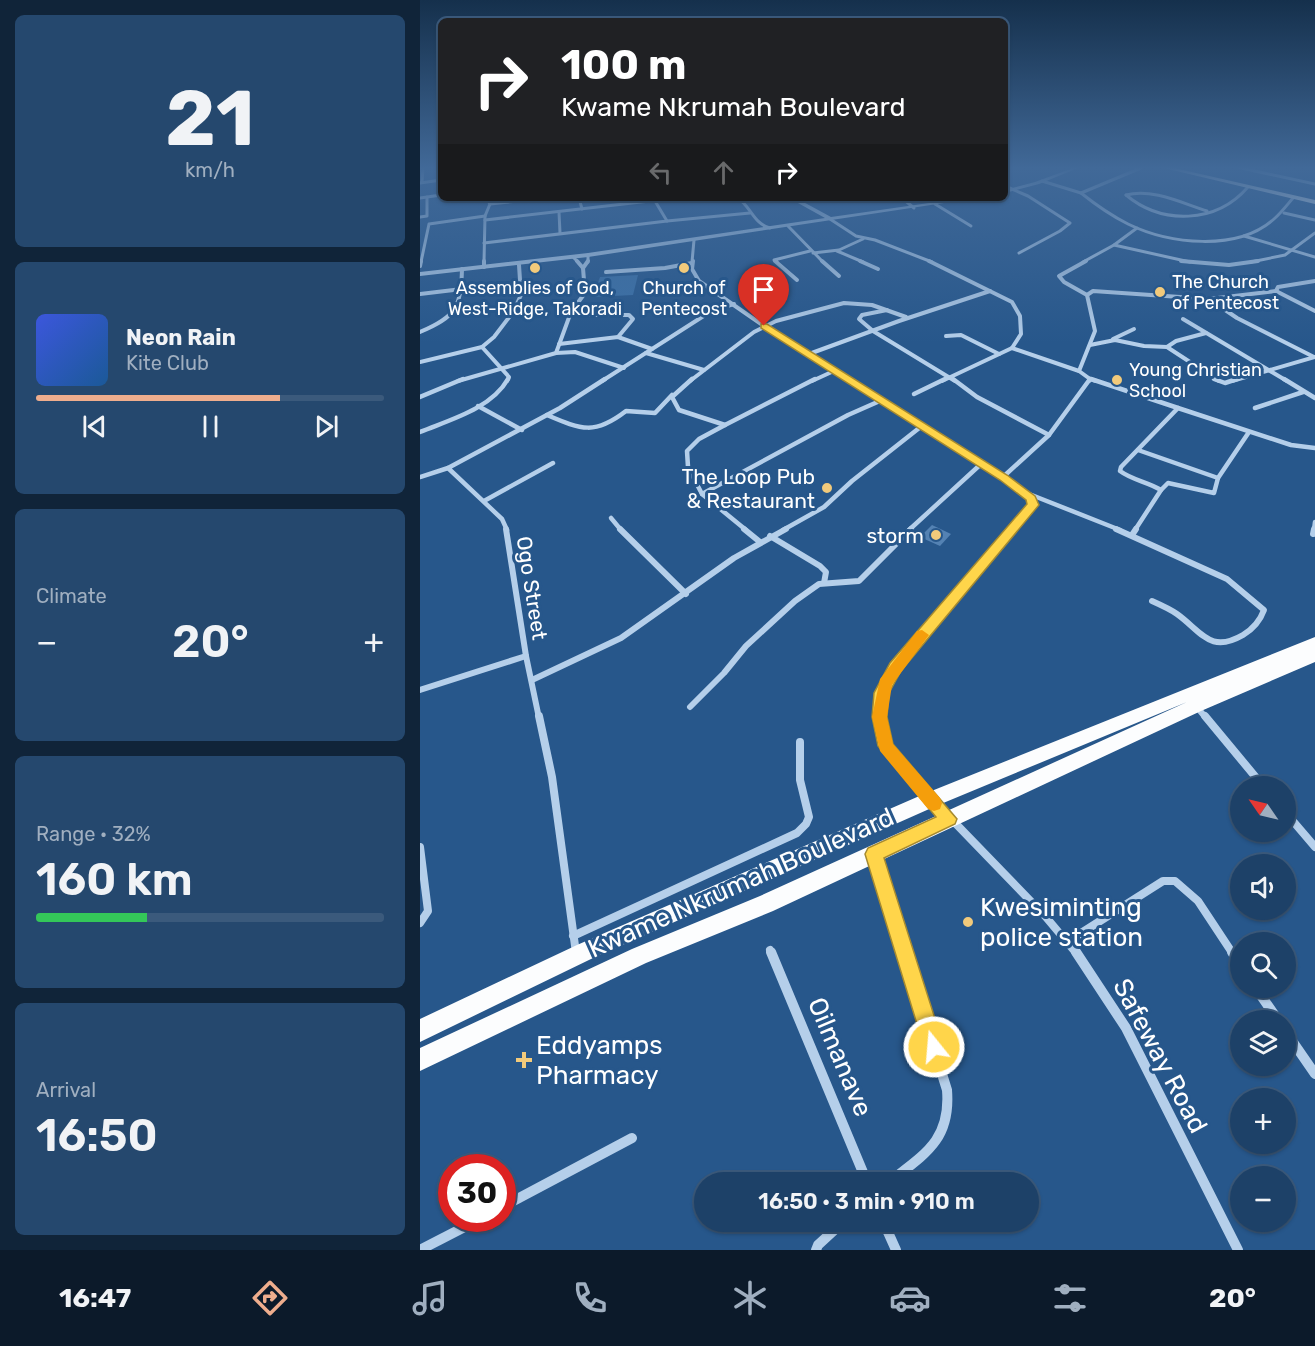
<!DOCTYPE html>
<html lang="en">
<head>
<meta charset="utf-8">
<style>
  :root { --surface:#1d4168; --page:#25486e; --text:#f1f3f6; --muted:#a0afc0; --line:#3b5a7c; --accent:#eead8d }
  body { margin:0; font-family:Rubik,sans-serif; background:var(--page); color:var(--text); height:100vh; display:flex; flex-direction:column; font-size:22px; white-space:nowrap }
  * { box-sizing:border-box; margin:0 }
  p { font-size:20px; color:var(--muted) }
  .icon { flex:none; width:33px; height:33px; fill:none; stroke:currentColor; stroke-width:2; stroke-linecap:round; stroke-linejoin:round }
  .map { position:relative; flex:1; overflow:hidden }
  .drawer { display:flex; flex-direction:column; gap:15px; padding:15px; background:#102439; width:420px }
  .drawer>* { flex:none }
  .banner { position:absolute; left:18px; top:18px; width:570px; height:183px; border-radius:9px; box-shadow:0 2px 4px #0004,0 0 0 2px var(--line); background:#202124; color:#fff; overflow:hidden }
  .needle { width:39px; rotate:304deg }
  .fabs { position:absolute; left:810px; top:776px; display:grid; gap:12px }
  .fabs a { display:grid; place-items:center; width:66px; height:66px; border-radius:50%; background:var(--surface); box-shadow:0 2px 4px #0004,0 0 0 2px var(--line); font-size:30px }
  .speed { position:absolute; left:18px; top:1154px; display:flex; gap:12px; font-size:30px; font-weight:700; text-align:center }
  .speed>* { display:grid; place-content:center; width:78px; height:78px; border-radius:50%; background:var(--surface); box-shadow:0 2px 4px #0004,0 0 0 2px var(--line); line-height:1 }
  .speed .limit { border:9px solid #d22; background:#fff; color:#111 }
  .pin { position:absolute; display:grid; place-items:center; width:51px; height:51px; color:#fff; margin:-62px -26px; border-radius:50% 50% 50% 0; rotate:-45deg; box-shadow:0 0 6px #0007 }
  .pin .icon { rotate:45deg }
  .me { position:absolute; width:66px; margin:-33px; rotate:343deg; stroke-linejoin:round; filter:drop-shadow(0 0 4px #0008) }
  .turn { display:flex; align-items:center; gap:21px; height:126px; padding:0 24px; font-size:27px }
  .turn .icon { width:78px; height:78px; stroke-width:2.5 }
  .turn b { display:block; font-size:42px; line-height:51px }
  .lanes { display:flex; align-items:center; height:57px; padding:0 24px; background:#0003; justify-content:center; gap:30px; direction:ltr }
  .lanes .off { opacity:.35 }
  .big { font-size:45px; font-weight:600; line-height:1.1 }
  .drawer .tile { flex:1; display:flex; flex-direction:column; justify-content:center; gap:9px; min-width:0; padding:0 21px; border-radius:9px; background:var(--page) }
  .drawer .dial { align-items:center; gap:0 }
  .dial b { font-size:78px; line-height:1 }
  .song { display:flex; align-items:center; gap:18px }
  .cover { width:72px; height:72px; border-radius:9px; background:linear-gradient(135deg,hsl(230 70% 55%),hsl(210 70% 35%)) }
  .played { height:6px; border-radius:3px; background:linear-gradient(90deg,var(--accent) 70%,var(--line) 70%) }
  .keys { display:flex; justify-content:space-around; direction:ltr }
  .heat { display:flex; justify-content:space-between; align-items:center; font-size:33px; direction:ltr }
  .charge { height:9px; border-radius:4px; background:linear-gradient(90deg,#34c759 32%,var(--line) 0) }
  .trip { position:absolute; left:274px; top:1172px; width:345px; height:60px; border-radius:30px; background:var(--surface); box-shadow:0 2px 4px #0004,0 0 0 2px var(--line); font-weight:600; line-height:60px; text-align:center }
  .tab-bar { display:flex; height:96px; justify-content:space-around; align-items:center; background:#0c1a2a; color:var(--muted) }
  .tab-bar .icon { width:42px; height:42px }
  .tab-bar .selected { color:var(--accent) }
  .tab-bar b { font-size:27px; color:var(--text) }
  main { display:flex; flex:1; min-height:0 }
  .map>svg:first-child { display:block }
  .green { fill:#3c71a7 }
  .building { fill:#5482b3 }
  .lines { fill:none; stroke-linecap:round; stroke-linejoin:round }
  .minor-far5 { stroke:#b5cfea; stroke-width:3 }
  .minor-far4 { stroke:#b5cfea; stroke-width:4 }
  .minor-far3 { stroke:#b5cfea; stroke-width:4.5 }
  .minor-far2 { stroke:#b5cfea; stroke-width:6 }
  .minor-far1 { stroke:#b5cfea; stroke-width:8 }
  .minor { stroke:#b5cfea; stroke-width:10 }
  .tertiary { fill:#b5cfea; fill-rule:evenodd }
  .trunk { fill:#fcfdfe; fill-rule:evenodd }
  .route { fill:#ffd54a; stroke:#a68a30; stroke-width:1.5 }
  .slow { fill:#f59e0b }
  .poi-dot { fill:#f2ca7b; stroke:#27578b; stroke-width:2 }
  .labels { text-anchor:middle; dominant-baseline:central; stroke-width:6; stroke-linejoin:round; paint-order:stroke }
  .far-poi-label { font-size:18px; fill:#fff; stroke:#27578b; text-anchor:start }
  .poi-label { font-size:21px; fill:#fff; stroke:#27578b; text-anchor:end }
  .street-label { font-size:21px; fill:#fff; stroke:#27578b }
  .near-street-label { font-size:26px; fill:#fff; stroke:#27578b }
  .near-poi-label { font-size:26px; fill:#fff; stroke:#27578b; text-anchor:start }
</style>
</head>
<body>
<main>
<section class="drawer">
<div class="tile dial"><b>21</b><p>km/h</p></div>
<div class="tile">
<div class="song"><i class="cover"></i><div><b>Neon Rain</b><p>Kite Club</p></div></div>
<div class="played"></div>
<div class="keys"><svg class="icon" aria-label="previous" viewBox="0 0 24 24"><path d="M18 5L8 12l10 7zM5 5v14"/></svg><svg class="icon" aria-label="pause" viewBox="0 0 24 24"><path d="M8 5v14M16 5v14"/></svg><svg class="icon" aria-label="next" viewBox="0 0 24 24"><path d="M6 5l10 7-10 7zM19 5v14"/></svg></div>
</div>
<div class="tile"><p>Climate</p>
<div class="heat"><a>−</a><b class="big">20°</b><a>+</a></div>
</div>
<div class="tile"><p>Range · 32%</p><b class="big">160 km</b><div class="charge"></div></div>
<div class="tile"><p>Arrival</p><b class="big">16:50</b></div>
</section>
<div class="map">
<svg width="895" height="1250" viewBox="0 0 895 1250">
  <rect width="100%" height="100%" fill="#27578b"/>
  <polygon class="green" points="218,275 213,295 173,297 180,277"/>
  <polygon class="building" points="512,525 531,534 520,546 500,537"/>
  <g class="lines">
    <g class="minor-far5">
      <polyline points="821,168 895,184"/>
      <polyline points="585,169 590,168"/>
      <polyline points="622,181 661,193 721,168"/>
      <polyline points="2,182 3,168"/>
      <polyline points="0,183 21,180"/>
      <polyline points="585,186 608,196 650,223 640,231 599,253"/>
      <path d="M661,193C676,205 690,215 708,224C749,244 817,252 854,219C861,213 867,205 873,198"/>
      <path d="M706,195C742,225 796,224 828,187"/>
      <path d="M706,195C732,188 762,203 787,211"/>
      <polyline points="0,198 21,195"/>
      <polyline points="159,198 162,209"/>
      <path d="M318,198C331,207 334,224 350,228"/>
      <polyline points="482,198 494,208"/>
      <polyline points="70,204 127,198"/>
      <polyline points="515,204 551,226"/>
      <polyline points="139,212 140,233"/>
      <polyline points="864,213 895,220"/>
      <polyline points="0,217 7,216 7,197"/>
      <polyline points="410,219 436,236 455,240 512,262"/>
      <polyline points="65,220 256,198"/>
      <polyline points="247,221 330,213"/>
      <polyline points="368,226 403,262"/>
      <polyline points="717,228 694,245 770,262"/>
      <polyline points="824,236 895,257"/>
      <polyline points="64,243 247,221 235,201"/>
      <polyline points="417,251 443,262"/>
      <polyline points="393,253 419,250 443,239"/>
      <polyline points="153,257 158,262"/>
      <polyline points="1,262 9,224 65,216"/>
      <polyline points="64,262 65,216 70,204 66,198"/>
      <polyline points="168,262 168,255"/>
      <polyline points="272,262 274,240"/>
      <polyline points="357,262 354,260 390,251"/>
      <polyline points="663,262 694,245"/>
      <polyline points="831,262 865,255 895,233"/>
    </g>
    <g class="minor-far4">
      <polyline points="273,261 272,269 279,281 367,342 429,381"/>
      <polyline points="355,261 377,280"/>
      <polyline points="402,261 419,276"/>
      <polyline points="440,261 458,269"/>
      <polyline points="509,261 592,302 600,316 601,334 592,348 522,381"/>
      <polyline points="666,261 639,276 644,282 667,295 675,331 659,371 670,379 669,381"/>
      <polyline points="761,261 809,265 838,261"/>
      <polyline points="0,266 1,261"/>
      <polyline points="64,267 64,261"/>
      <polyline points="163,268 168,261"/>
      <polyline points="186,272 245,268 272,263"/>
      <polyline points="856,291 895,311"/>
      <polyline points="0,294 42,289"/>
      <polyline points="667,295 673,291 789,299 856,291 858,287 895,281"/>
      <polyline points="789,299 817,318 894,357"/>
      <polyline points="467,310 442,315 439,319 453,331 535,381"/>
      <polyline points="150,315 209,315 213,319 198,337"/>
      <polyline points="763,319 867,381"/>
      <path d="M0,332C36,317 41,307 42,269"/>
      <polyline points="526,336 541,335 579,354"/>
      <polyline points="693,339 714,329"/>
      <polyline points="139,344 198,337 232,349"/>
      <polyline points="670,345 695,340 724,346 747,347 756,341 786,333"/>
      <polyline points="62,347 89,377 87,381"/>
      <polyline points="747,347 799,381"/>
      <polyline points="592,348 659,371"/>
      <polyline points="136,353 155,352 204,368"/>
      <polyline points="226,353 284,370"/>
      <polyline points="389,354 479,321 570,291"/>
      <polyline points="0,362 62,347 74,337 93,312 101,295 99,265"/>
      <polyline points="670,379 676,381"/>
      <polyline points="38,381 136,353 151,312 165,293 163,268 157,261"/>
      <polyline points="182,381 293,310 314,304"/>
      <polyline points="270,381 334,332 356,321 424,303 452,305 486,317"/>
      <polyline points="392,381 416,370"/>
      <polyline points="812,381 895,357"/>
    </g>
    <g class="minor-far3">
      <polyline points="272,379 252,397 259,410 305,425 395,379"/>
      <polyline points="427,379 583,477 611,498 613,505 592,530"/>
      <polyline points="533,379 557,397 629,435"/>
      <path d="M671,379L758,408L701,467L700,471C712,480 728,482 741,490L715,530"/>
      <polyline points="794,379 805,383 817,379"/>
      <polyline points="864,379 895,398"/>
      <polyline points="494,394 525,379"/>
      <polyline points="0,397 43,379"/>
      <polyline points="58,406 102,430"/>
      <polyline points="758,408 871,445 895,448"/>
      <polyline points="835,408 883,392"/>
      <path d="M127,415C162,430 175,435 206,411L235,413L252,395"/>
      <path d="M0,432C29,420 71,409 88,379"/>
      <polyline points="718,450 798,478"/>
      <polyline points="0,477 28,468"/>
      <polyline points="583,477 629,435 670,379"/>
      <polyline points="741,490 748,483 794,493 798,478 829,432"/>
      <polyline points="282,494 268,467 267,451 279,439 305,425"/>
      <polyline points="609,494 700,530"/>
      <polyline points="64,501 133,463"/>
      <polyline points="191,518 201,530"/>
      <polyline points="87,530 82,519 28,468 140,408 185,379"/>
      <polyline points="326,530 282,494 428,415 462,400"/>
      <polyline points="363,530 404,507 432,481 503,425"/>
      <polyline points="489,530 561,464"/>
      <polyline points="894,530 895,522"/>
    </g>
    <g class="minor-far2">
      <polyline points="86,529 106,656 119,718"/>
      <polyline points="200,529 266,594"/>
      <polyline points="324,529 340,542"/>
      <path d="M696,529L807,579L844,610C840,621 833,629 823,635C790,654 782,632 757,614C750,609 741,605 732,601"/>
      <polyline points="893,534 894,529"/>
      <polyline points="712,535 716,529"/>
      <polyline points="350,536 400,566 406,572 404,583"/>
      <polyline points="112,680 201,638 314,558 366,529"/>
      <polyline points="0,690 106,656"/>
      <polyline points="776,706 786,718"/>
      <polyline points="270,707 304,673 326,646 375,601 399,584 439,581 491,529"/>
      <polyline points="459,718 462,696 475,667 593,529"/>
    </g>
    <g class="minor-far1">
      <polyline points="119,716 132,777 156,953"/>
      <polyline points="459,716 462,738 481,767 625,916 657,954"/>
      <polyline points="785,716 843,786"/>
      <polyline points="866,813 895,847"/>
      <polyline points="0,847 8,911 0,923"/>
      <polyline points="454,855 485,954"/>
      <polyline points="153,936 377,833 386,824 389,817 380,780 380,742"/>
      <polyline points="647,942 743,881 755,881 778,901 813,954"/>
      <polyline points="350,950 352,954"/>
    </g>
    <g class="minor">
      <polyline points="351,952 447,1182"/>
      <polyline points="656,952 706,1028 818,1250"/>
      <polyline points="812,952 820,965"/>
      <polyline points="835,987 858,1020"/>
      <polyline points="866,1032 895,1074"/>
      <path d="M469,1182C505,1154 531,1140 527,1090L484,952"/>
      <polyline points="82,1207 212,1138"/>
      <polyline points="463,1221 476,1250"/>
      <polyline points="0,1250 62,1218"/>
      <polyline points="396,1250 398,1245 424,1221"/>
    </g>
    <g class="tertiary">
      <polygon points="653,168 658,168 619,184 585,193 585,190 615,182"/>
      <polygon points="369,198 376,198 411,217 544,198 557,198 168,257 0,276 0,272 168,253 405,218"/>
    </g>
    <g class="trunk">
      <polygon points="744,168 754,168 895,200 895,204"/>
      <polygon points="895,637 895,662 781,711 353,911 226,963 0,1071 0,1048 212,949 340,896 767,702 516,806 171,959 0,1042 0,1019 157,945 504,794"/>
    </g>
  </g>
  <linearGradient id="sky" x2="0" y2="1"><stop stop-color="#15304c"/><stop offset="0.49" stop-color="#416998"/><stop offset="1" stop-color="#416998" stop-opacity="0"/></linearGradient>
  <rect width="895" height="343" fill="url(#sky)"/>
  <polygon class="route" points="341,324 347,324 587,475 615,496 619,505 481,671 469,693 467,717 473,744 537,819 535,824 464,858 524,1047 521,1054 514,1057 507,1054 504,1047 445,854 448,848 516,817 458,746 452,717 454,693 470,663 607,504 606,500 580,480 341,328"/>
  <polygon class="slow" points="502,630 509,635 472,685 467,717 473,744 520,798 522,803 520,809 514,811 508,809 460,751 452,717 460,679 497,631"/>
  <g class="poi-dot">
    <circle cx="115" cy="268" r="6"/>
    <circle cx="264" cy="268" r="6"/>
    <circle cx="740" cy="292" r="6"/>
    <circle cx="697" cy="380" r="6"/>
    <circle cx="407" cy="488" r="6"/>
    <circle cx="516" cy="535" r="6"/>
    <circle cx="548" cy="922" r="6"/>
    <path d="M101 1051h6v6h6v6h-6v6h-6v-6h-6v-6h6z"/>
  </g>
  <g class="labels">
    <g class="far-poi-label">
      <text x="752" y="282">The Church<tspan x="752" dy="21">of Pentecost</tspan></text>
      <text x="115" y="288" text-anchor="middle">Assemblies of God,<tspan x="115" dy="21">West-Ridge, Takoradi</tspan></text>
      <text x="264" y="288" text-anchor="middle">Church of<tspan x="264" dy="21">Pentecost</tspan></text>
      <text x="709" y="370">Young Christian<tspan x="709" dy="21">School</tspan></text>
    </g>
    <g class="poi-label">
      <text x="395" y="476">The Loop Pub<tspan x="395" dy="24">&amp; Restaurant</tspan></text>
      <text x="504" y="535">storm</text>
    </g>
    <g class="street-label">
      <text transform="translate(112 588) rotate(81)">Ogo Street</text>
    </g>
    <g class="near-street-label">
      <text transform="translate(321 883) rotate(-24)">Kwame Nkrumah Boulevard</text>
      <text transform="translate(740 1056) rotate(62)">Safeway Road</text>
      <text transform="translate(420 1057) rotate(67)">Oilmanave</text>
    </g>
    <g class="near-poi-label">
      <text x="560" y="907">Kwesiminting<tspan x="560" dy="30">police station</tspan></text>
      <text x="116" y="1045">Eddyamps<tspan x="116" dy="30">Pharmacy</tspan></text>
    </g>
  </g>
</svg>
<div class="fabs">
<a><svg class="needle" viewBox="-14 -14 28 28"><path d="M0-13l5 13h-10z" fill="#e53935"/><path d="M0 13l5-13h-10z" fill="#a0afc0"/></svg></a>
<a><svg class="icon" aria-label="sound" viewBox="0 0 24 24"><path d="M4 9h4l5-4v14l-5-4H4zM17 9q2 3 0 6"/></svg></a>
<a><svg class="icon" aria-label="search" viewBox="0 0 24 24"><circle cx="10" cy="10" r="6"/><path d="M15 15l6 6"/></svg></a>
<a><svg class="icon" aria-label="layers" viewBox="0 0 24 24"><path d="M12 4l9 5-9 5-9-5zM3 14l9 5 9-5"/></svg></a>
<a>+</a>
<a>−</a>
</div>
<div class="speed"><div class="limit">30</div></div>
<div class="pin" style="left:344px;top:326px;background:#d93025"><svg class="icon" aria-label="arrive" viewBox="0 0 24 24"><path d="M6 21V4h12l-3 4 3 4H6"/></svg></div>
<svg class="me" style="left:514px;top:1047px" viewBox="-20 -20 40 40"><circle r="17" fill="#ffd54a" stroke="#fff" stroke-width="3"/><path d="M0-11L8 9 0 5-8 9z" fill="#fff"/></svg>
<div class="trip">16:50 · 3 min · 910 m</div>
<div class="banner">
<div class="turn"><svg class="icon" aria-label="right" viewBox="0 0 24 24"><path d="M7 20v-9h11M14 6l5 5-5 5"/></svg><div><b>100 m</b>Kwame Nkrumah Boulevard</div></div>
<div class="lanes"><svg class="icon off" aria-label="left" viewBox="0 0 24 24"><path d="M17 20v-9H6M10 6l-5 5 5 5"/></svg><svg class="icon off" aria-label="ahead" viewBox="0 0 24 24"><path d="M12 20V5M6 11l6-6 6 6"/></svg><svg class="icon" aria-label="right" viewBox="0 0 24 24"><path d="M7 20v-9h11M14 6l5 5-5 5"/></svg></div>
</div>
</div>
</main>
<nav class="tab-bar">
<b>16:47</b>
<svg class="icon selected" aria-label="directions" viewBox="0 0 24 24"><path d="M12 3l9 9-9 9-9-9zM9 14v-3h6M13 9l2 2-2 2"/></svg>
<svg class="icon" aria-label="music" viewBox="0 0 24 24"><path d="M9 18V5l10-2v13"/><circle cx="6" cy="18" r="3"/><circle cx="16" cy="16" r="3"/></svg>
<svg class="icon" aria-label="phone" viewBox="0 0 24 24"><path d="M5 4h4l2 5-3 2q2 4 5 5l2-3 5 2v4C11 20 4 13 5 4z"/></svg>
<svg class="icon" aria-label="climate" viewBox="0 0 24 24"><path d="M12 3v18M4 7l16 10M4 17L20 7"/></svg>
<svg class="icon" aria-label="car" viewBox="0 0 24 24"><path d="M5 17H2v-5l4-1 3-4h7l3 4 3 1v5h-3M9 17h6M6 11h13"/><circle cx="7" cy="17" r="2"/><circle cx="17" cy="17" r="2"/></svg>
<svg class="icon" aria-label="filters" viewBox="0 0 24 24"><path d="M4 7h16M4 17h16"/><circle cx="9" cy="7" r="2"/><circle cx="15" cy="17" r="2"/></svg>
<b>20°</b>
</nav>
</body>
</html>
